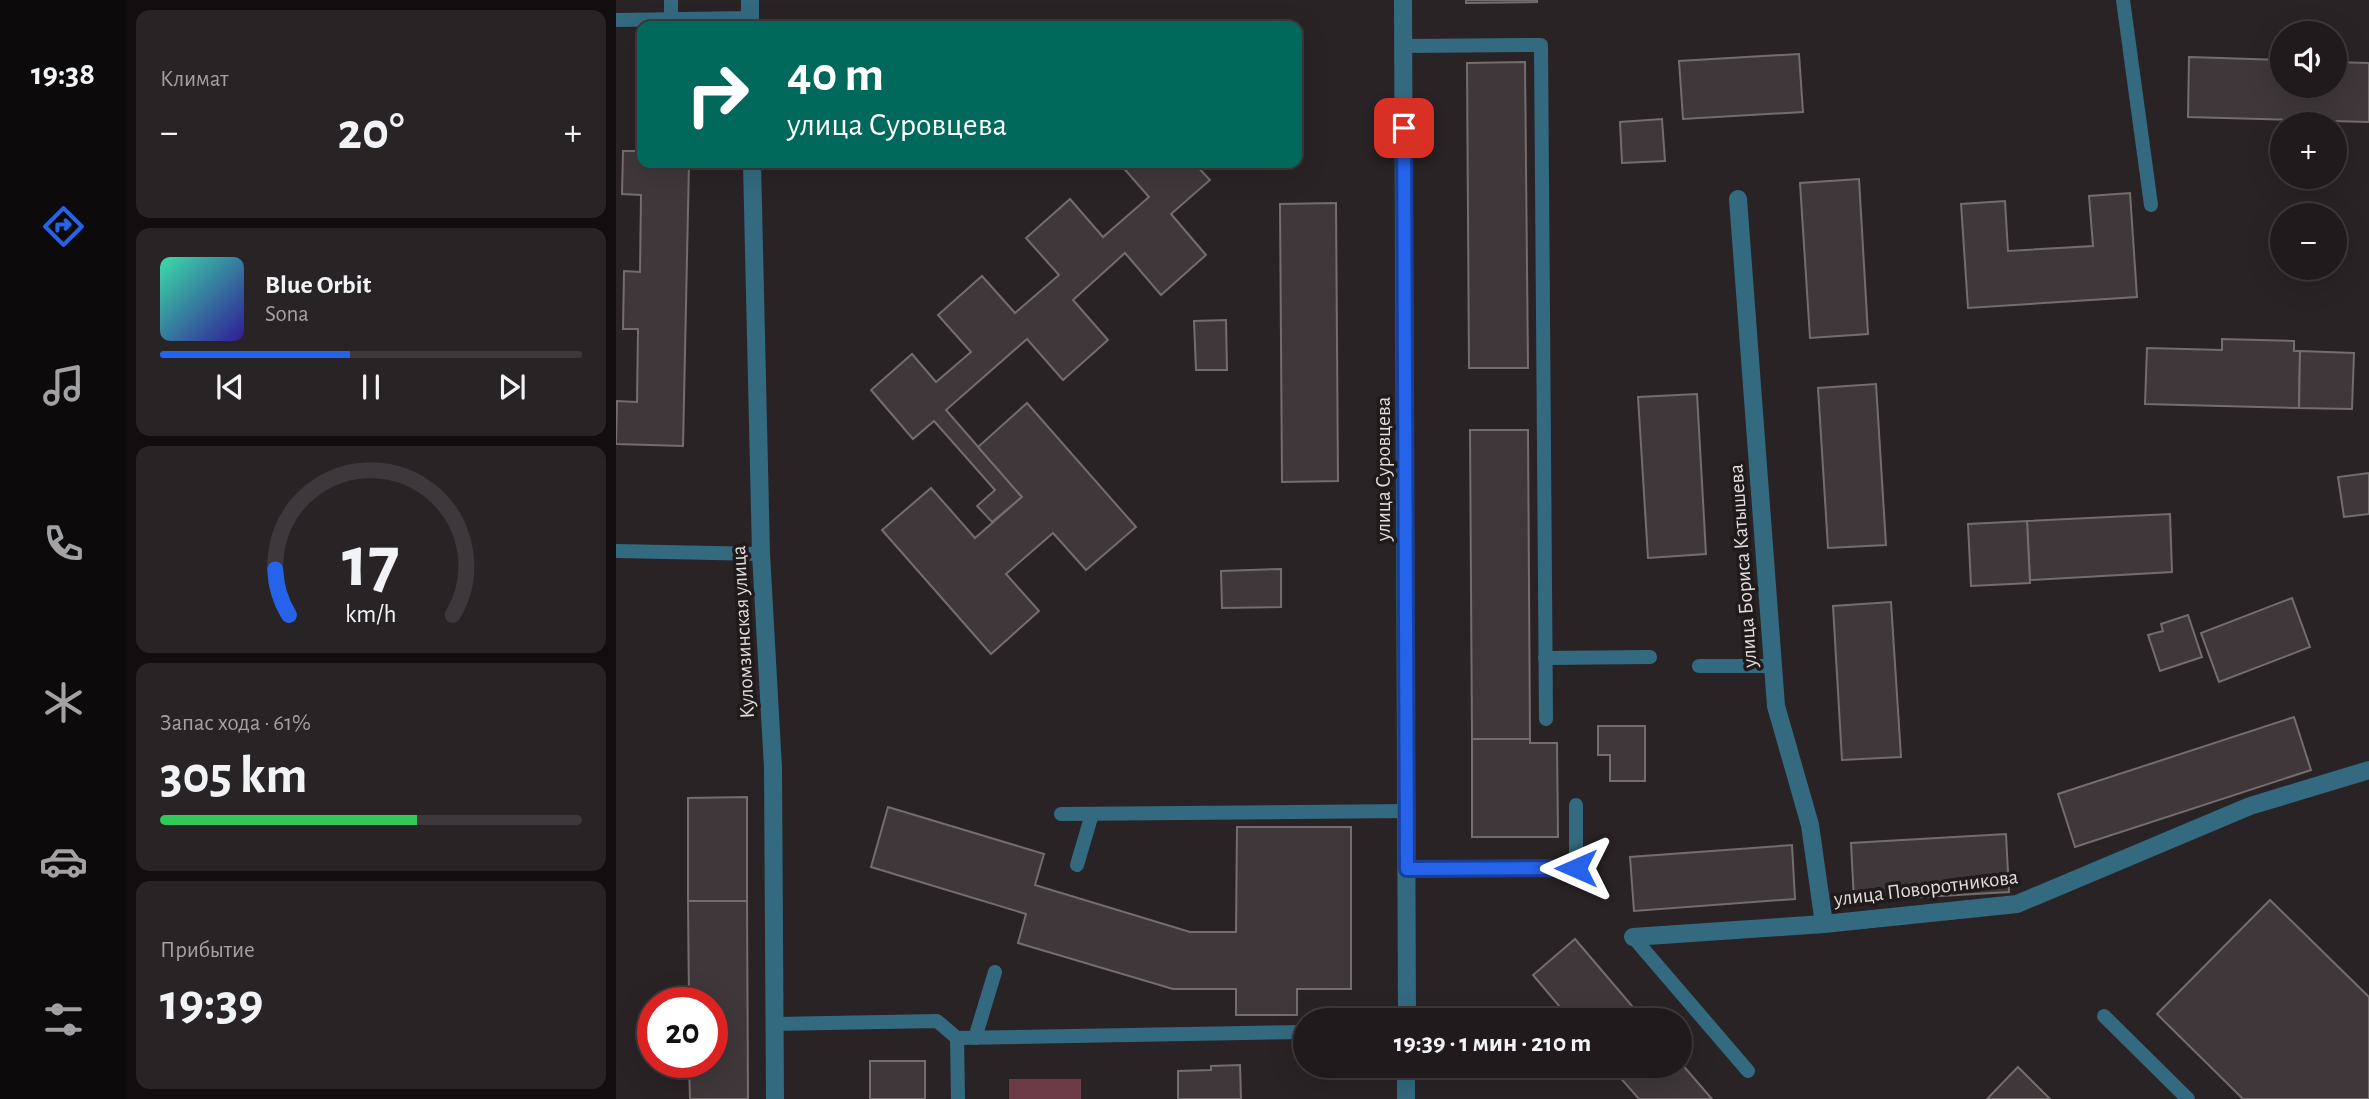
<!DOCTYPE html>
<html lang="ru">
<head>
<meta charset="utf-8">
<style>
  :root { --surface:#201a1c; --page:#282325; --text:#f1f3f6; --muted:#a2a1a3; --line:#3d383b; --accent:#2563eb }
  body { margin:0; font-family:"Alegreya Sans",sans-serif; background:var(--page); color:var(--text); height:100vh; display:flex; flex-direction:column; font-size:26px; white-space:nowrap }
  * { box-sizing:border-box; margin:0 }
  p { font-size:23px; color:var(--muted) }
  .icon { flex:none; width:38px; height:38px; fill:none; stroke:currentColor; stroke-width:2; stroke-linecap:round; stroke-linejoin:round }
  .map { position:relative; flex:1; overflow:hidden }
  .details { display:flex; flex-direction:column; gap:10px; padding:10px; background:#120e0f; width:490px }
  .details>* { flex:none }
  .hud { position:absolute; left:21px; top:21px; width:665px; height:147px; border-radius:14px; box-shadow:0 7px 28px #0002,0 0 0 2px var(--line); background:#00695c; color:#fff; overflow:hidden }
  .tools { position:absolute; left:1654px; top:21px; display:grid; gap:14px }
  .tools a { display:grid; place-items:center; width:77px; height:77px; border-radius:50%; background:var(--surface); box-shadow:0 7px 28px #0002,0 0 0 2px var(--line); font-size:35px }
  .speed { position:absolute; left:21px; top:987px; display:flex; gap:14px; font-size:35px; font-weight:700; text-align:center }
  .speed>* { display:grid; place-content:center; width:91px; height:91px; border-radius:50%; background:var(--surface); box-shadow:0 7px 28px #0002,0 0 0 2px var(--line); line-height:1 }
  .speed .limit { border:10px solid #d22; background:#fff; color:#111 }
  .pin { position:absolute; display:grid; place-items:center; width:60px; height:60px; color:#fff; margin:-30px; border-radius:14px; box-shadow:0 4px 10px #0006 }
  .me { position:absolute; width:77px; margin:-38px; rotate:270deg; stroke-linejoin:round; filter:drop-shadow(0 0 5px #0008) }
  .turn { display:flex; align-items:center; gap:24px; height:147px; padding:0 35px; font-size:32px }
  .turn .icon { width:91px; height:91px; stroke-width:2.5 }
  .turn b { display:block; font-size:49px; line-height:60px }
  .big { font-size:52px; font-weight:700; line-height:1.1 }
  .details .tile { flex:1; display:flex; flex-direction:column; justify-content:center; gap:10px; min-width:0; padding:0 24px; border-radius:14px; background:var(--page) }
  .details .dial { align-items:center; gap:0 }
  .dial svg { height:182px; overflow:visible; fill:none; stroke:var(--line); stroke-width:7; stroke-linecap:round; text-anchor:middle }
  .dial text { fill:var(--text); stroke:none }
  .song { display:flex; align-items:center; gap:21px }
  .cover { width:84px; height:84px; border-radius:10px; background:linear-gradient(135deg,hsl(160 70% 55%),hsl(250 70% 35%)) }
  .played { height:7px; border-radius:4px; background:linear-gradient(90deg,var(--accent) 45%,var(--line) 45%) }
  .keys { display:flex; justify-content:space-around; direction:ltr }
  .heat { display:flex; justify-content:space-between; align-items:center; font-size:38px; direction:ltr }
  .charge { height:10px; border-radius:5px; background:linear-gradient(90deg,#34c759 61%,var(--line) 0) }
  .trip { position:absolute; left:677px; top:1008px; width:399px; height:70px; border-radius:35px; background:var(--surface); box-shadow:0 7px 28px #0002,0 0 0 2px var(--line); font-weight:700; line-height:70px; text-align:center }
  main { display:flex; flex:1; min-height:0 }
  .tab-bar { display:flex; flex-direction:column; width:126px; justify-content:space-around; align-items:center; background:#0d0a0b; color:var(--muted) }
  .tab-bar .icon { width:49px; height:49px }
  .tab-bar .current { color:var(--accent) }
  .tab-bar b { font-size:32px; color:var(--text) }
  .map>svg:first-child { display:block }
  .green { fill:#6c3b47 }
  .building { fill:#3f3739; stroke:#746c6d; stroke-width:2 }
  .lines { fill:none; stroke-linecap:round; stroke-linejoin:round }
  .lane { stroke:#336a80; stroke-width:14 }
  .street { stroke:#336a80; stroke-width:18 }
  .route-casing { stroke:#184099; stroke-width:18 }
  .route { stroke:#2563eb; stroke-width:12 }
  .labels { text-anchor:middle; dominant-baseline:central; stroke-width:7; stroke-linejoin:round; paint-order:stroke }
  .street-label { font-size:21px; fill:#e1dcdd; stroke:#201a1b }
</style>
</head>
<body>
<main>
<nav class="tab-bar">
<b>19:38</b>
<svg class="icon current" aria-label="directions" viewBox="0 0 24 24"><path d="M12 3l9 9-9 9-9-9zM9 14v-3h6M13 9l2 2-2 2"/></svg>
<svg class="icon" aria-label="music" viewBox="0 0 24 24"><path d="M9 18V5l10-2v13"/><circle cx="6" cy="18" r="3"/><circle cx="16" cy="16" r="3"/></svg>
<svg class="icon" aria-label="phone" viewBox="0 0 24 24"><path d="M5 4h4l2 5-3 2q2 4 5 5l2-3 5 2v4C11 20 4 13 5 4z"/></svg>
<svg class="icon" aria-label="climate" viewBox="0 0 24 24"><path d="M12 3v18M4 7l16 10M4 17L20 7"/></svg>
<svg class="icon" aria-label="car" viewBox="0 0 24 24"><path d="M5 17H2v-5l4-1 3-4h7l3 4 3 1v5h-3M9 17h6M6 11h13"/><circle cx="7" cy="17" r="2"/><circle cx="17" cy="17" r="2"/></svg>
<svg class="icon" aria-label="filters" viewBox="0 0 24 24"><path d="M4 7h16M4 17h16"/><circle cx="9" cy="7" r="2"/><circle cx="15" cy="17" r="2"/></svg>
</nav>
<section class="details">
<div class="tile"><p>Климат</p>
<div class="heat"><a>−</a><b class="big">20°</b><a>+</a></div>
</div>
<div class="tile">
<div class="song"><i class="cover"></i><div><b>Blue Orbit</b><p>Sona</p></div></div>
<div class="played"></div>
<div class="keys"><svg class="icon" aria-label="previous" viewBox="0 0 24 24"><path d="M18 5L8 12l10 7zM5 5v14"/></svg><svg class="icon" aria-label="pause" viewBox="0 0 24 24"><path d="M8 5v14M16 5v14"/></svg><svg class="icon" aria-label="next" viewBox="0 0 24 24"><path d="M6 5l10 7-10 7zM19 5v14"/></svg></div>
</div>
<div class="tile dial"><svg viewBox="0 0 100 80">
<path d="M14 69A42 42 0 1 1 86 69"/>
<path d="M14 69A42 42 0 0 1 8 49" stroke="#2563eb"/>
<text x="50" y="56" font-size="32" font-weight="700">17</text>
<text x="50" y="72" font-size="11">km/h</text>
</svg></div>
<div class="tile"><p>Запас хода · 61%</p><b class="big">305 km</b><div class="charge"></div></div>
<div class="tile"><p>Прибытие</p><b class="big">19:39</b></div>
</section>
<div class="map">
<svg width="1753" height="1099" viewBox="0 0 1753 1099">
  <rect width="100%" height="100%" fill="#2a2325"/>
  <rect class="green" x="393" y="1079" width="72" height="20"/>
  <g class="building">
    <polygon points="850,0 921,0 921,2 850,3"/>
    <polygon points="1183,54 1187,112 1067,119 1063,61"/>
    <polygon points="1573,57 1666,60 1666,86 1718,86 1718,62 1753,63 1753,122 1572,117"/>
    <polygon points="909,62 912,368 853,368 851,63"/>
    <polygon points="1046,119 1049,161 1006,163 1004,122"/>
    <polygon points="7,151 26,151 26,163 73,163 67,446 0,444 1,401 21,402 22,329 7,329 8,271 24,272 25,195 6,194"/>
    <polygon points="503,163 578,163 594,180 555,214 590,255 545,295 509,253 457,300 492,340 447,380 411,339 330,410 406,497 376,522 361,506 379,490 318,421 297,439 255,390 296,354 320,382 355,352 322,315 366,276 399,313 443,275 410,238 454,199 487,237 533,197"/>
    <polygon points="1243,179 1252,334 1194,338 1184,183"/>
    <polygon points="1514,193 1521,297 1352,308 1345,204 1389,201 1392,251 1477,246 1473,196"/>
    <polygon points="720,203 722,481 666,482 664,204"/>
    <polygon points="610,320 611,370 580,370 578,321"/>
    <polygon points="1606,339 1678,341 1678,351 1684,351 1683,408 1529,404 1531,348 1606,350"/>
    <polygon points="1684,351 1738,353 1736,409 1683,408"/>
    <polygon points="1260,384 1270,545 1212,548 1202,388"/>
    <polygon points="1081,394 1090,554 1032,558 1022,397"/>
    <polygon points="411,403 520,527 470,570 437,533 390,574 423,611 375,654 266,530 315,488 359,538 406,497 362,447"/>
    <polygon points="854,430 912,430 914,739 856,739"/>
    <polygon points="1753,473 1753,514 1728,517 1722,477"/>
    <polygon points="1554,514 1556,572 1414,580 1411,521"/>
    <polygon points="1411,521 1414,583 1355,586 1352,524"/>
    <polygon points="665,569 665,607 606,608 605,571"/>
    <polygon points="1676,598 1694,647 1603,682 1585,633"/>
    <polygon points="1275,602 1285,757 1226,760 1217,606"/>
    <polygon points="1572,615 1586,657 1544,671 1532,635 1547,631 1545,624"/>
    <polygon points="1678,717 1695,770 1459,847 1442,794"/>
    <polygon points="982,726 1029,726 1029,781 994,781 994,755 982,755"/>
    <polygon points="856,739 914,739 914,743 941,743 942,837 856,837"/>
    <polygon points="131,797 131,901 72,901 72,798"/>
    <polygon points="272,807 428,854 419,885 574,932 620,932 621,827 735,827 735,989 681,989 681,1015 620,1015 620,989 557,989 402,943 410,914 255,867"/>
    <polygon points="1390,834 1393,892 1238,901 1235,843"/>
    <polygon points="1176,845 1179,899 1018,911 1014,857"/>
    <polygon points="1654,900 1753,997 1753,1099 1627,1099 1541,1014"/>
    <polygon points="72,901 131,901 132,1099 74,1099 73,1062 96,1062 96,1003 73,1003"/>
    <polygon points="959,939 1028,1020 955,1020 917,975"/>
    <rect x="254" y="1061" width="55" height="38"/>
    <polygon points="1064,1062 1096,1099 1023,1099 994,1066 1064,1066"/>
    <polygon points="624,1065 625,1099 562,1099 562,1071 595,1070 595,1066"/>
    <polygon points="1402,1067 1434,1099 1371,1099"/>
  </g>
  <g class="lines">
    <g class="lane">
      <polyline points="55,0 55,20"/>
      <polyline points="1507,0 1535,205"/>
      <polyline points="0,20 134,18"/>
      <polyline points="788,46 925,45 930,719"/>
      <polyline points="0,551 145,554"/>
      <polyline points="929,658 1034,657"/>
      <polyline points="1083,666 1157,666"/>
      <polyline points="445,814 791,811"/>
      <polyline points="461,865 476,814"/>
      <polyline points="791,869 960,868 960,805"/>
      <polyline points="1017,937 1132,1071"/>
      <polyline points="1488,1016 1572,1099"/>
      <polyline points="158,1024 321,1021 341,1038 690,1032"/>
      <polyline points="341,1038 342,1099"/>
      <polyline points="359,1038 379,972"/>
    </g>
    <g class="street">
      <polyline points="134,0 134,26"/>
      <polyline points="787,0 791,1020"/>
      <polyline points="136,163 145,554 157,768 159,1099"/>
      <polyline points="1122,199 1160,706 1194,825 1208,924"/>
      <polyline points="1017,937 1208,924 1401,904 1634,806 1753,770"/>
      <polyline points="790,1099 790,1066"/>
    </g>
  </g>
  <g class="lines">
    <g class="route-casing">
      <polyline id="route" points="788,128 791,869 960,868"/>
    </g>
    <use href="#route" class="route"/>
  </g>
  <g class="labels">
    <g class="street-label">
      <text transform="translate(767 469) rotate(-90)">улица Суровцева</text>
      <text transform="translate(1127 566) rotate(-94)">улица Бориса Катышева</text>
      <text transform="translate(127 632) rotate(-93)">Куломзинская улица</text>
      <text transform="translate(1310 888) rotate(-7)">улица Поворотникова</text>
    </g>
  </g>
</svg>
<div class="tools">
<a><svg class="icon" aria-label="sound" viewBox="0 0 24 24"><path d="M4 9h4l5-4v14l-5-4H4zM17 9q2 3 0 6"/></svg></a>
<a>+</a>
<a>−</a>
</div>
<div class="speed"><div class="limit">20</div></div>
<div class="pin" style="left:788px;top:128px;background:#d93025"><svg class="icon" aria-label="arrive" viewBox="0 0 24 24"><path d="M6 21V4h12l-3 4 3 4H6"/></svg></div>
<svg class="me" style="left:960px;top:868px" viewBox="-20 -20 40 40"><path d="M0-17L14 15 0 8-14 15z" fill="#2563eb" stroke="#fff" stroke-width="4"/></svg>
<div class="trip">19:39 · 1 мин · 210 m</div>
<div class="hud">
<div class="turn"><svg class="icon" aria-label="right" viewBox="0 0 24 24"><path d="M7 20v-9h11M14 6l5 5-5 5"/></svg><div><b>40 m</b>улица Суровцева</div></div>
</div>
</div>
</main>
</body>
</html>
